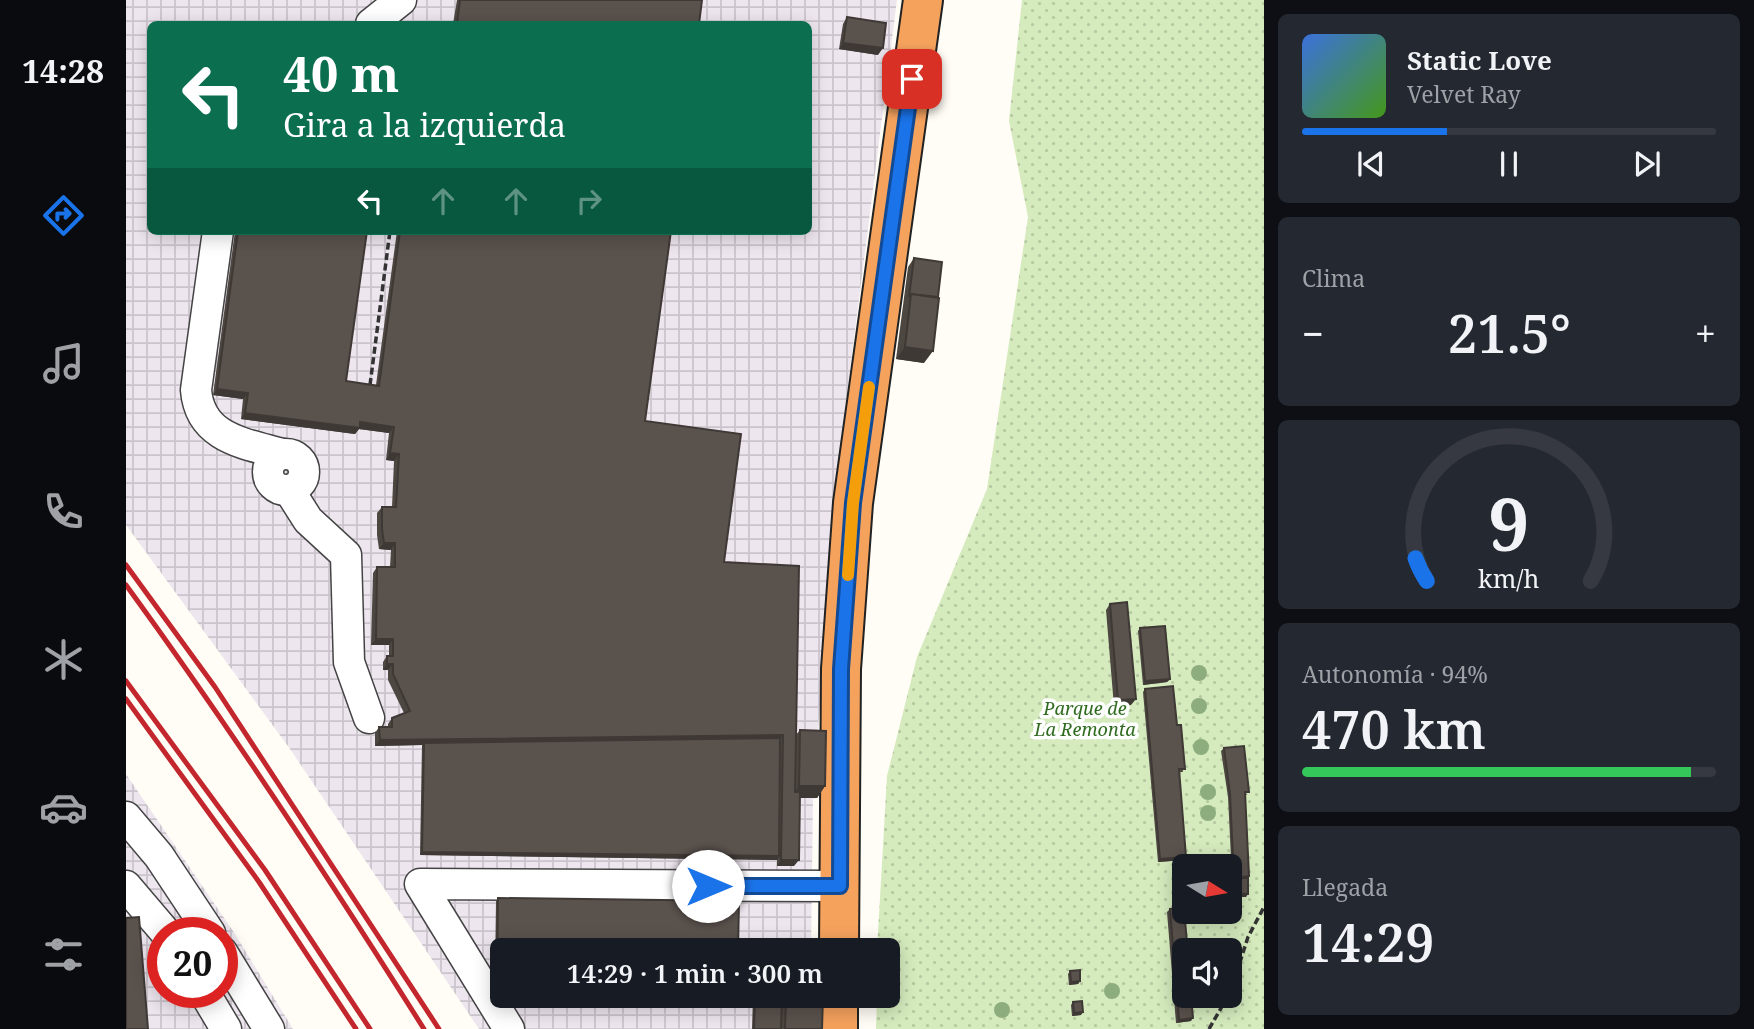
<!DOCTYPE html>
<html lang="es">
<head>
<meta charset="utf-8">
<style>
  :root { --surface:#171b24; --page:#242831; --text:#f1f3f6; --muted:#9ea1a6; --line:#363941; --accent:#1a73e8 }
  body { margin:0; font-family:"Noto Serif",serif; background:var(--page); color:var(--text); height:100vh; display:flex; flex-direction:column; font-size:26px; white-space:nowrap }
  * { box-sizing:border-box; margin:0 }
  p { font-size:23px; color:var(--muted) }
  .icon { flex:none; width:38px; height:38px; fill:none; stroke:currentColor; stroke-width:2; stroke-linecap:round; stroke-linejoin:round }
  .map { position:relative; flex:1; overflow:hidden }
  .drawer { display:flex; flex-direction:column; gap:14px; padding:14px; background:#0d0f14; width:490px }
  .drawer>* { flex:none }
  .banner { position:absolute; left:21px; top:21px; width:665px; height:214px; border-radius:10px; box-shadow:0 4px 18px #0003; background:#0b6e4f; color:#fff; overflow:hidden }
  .needle { width:46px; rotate:101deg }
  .buttons { position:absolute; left:1046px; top:854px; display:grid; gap:14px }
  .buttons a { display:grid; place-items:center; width:70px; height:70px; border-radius:10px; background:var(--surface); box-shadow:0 4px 18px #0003; font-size:35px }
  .speed { position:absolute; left:21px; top:917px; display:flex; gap:14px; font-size:35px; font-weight:700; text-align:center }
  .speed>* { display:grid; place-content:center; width:91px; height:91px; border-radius:50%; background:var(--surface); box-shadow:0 4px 18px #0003; line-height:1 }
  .speed .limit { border:10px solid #d22; background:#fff; color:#111 }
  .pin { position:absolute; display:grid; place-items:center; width:60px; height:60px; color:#fff; margin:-30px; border-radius:14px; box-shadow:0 4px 10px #0006 }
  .me { position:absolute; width:77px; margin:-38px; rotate:90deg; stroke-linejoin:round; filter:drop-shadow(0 0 5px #0008) }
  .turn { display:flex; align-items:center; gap:24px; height:147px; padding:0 21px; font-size:32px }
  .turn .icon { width:91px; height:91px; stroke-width:2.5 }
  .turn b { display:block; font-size:49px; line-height:60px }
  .lanes { display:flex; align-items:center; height:66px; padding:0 21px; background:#0003; justify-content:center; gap:35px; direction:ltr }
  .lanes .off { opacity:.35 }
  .big { font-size:52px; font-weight:600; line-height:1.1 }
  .drawer .card { flex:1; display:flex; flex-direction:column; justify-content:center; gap:10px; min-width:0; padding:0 24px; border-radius:10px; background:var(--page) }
  .drawer .dial { align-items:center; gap:0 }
  .dial svg { height:182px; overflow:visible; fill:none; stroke:var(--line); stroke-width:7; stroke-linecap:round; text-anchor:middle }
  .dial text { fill:var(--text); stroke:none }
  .song { display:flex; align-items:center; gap:21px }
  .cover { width:84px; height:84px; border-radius:10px; background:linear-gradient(135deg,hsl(220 70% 55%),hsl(100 70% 35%)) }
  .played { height:7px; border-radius:4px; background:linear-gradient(90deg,var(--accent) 35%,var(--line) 35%) }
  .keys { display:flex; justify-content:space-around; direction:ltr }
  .heat { display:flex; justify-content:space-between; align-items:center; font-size:38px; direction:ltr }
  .charge { height:10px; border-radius:5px; background:linear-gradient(90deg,#34c759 94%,var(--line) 0) }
  .trip { position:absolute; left:364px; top:938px; width:410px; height:70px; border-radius:10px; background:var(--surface); box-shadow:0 4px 18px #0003; font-weight:600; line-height:70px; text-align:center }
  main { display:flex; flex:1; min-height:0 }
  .dock { display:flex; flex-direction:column; width:126px; justify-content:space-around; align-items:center; background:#090b0e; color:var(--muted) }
  .dock .icon { width:49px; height:49px }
  .dock .on { color:var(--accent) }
  .dock b { font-size:32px; color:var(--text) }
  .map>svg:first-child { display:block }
  .industrial { fill:url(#industrial-grid); fill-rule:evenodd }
  .park { fill:url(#park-dots); fill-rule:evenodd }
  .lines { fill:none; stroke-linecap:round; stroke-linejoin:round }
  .minor-casing { stroke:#444; stroke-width:33 }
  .highway-casing { stroke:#222; stroke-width:42 }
  .path { stroke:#333; stroke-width:3.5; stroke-dasharray:7 3.5; stroke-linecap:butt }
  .minor { stroke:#fff; stroke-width:30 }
  .highway { stroke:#f5a25d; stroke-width:38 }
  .rail { stroke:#c4262e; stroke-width:5 }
  .tree { fill:#8dad7f }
  .wall { fill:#4d4742 }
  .shaded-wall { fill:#3f3936 }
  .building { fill:#5a524d; stroke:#3f3936; stroke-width:2 }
  .route-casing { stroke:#114b97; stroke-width:18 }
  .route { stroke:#1a73e8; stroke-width:12 }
  .slow { stroke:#f59e0b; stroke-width:12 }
  .labels { text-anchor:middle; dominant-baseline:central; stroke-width:7; stroke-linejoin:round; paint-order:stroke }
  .park-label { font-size:18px; font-style:italic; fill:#2f6b1f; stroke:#fff }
</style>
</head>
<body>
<main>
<nav class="dock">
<b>14:28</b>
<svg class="icon on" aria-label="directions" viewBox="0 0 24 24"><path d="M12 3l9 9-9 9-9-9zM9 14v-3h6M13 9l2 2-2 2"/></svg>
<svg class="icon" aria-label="music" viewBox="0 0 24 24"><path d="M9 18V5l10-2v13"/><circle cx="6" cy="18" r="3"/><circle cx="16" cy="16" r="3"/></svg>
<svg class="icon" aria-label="phone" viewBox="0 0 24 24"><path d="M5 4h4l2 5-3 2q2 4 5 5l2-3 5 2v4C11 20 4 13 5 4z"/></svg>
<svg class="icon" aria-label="climate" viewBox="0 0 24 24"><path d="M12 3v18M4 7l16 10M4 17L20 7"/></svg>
<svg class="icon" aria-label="car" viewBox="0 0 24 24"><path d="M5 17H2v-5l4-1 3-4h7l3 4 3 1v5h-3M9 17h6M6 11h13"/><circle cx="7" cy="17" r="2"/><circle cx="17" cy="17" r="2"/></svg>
<svg class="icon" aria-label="filters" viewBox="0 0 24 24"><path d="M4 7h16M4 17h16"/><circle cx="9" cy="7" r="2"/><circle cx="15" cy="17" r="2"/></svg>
</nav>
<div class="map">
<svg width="1138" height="1029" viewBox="0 0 1138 1029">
  <defs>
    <pattern id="industrial-grid" width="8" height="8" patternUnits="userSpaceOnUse" patternTransform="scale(1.75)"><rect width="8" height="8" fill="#eee6ef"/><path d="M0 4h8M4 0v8" fill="none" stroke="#cbc4cc"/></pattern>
    <pattern id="park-dots" width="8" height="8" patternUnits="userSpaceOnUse" patternTransform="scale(1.75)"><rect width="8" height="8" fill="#d5ebbd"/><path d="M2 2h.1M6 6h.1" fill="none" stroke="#b6c8a1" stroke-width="1.8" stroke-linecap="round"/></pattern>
  </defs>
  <rect width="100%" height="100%" fill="#fffdf5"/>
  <g class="industrial">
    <path d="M0,0H771L713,457L691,743V798L687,799L685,950H376V996H691L690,1029H353L164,749L0,525ZM24,24H682V231H24Z"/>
    <path d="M0,774L109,934L167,1029H0ZM37,933H96V992H37Z"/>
  </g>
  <path class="park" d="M896,0H1138V1029H750L751,996H761V950H751L761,776L791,657L861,489L902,217L883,121ZM1059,866H1104V912H1059ZM1059,950H1104V996H1059Z"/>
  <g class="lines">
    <g class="minor-casing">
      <g id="minor">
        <polyline points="245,24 275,0"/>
        <path d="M92,231L70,390C74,438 117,443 156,454"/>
        <circle cx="160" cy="472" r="18"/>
        <polyline points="163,490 182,520 220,555 223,662 243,718"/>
        <polyline points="0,817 33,856 84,933"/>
        <polyline points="0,886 40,933"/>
        <polyline points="96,952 143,1029"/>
        <polyline points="78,992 100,1029"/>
        <polyline points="383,1029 294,884 714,886"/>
      </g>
    </g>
    <g class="highway-casing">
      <g id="highway">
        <polyline points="713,950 715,669 727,503 797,0"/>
        <polyline points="712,1029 712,996"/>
      </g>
    </g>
    <g class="path">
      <polyline points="244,385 264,231"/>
      <polyline points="1104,993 1122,937 1138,907"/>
      <polyline points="1083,1029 1102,996"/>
    </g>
    <use href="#minor" class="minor"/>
    <use href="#highway" class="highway"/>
    <g class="rail">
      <polyline points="0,565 89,687 313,1029"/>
      <path d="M0,585C105,729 203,878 298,1029"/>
      <polyline points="0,681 139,870 244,1029"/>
      <polyline points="0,699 133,882 230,1029"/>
    </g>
  </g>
  <g class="tree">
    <circle cx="1073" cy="673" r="8"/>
    <circle cx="1073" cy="706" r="8"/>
    <circle cx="1075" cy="747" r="8"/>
    <circle cx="1082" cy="792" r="8"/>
    <circle cx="1082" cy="813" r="8"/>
    <circle cx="986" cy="991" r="8"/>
    <circle cx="876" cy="1010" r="8"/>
  </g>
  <g class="wall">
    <polygon points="331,0 576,0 573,24 327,24"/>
    <polygon points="721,17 752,55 713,49 717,24"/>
    <polygon points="109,231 241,231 220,381 250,385 271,231 545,231 519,421 598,562 670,735 674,730 699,786 691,798 674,798 668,866 651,866 651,860 294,855 296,745 249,746 249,733 253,727 262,727 262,724 266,718 278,713 262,680 262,670 257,670 257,662 261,656 263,656 263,645 245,645 247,573 251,567 264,567 265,550 253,549 251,535 251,513 256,507 266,507 268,461 260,460 263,433 233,429 229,434 115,419 117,399 87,395"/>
    <polygon points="788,258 798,363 770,359 782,267"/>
    <polygon points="984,604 1005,705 988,707 980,610"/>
    <polygon points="1014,628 1044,679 1041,682 1017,685 1012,631"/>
    <polygon points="1019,689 1051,725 1057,772 1053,772 1058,860 1032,862 1017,692"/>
    <polygon points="1098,748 1121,795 1119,795 1122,878 1120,897 1104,897 1104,878 1106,878 1102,797 1095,751"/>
    <polygon points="372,898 376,950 376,973 369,973 370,901"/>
    <polygon points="1044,909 1059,950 1065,1021 1050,1023 1041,912"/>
    <polygon points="944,971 954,981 952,984 943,985 942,974"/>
    <polygon points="627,996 697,996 696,1029 626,1029"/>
    <polygon points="947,1002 955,1015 946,1016 945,1005"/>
  </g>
  <g class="shaded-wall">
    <polygon points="717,43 757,48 752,55 713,49"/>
    <polygon points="779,347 807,351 798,363 770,359"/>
    <polygon points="91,389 122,393 117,399 87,395"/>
    <polygon points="119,413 234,422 268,427 263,433 233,429 229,434 115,419"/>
    <polygon points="264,453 273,454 268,461 260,460"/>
    <polygon points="258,543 269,543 265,550 253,549"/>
    <polygon points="250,639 267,639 263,645 245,645"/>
    <polygon points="261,664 267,664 262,670 257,670"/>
    <polygon points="1044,679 1041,682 1017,685 1019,681"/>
    <polygon points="1010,699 1005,705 988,707 992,700"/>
    <polygon points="657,735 652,742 298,743 296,745 249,746 254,740"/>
    <polygon points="673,786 699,786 691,798 665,798"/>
    <polygon points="296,852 653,856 651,860 294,855"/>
    <polygon points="1060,857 1058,860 1032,862 1034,859"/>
    <polygon points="655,860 673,860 668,866 651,866"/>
    <polygon points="1104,893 1122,894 1120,897 1104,897"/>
    <polygon points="371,970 376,970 376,973 369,973"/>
    <polygon points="954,981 952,984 943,985 945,982"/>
    <polygon points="957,1012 955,1015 946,1016 948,1013"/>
    <polygon points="1067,1018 1065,1021 1050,1023 1053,1020"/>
  </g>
  <g class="building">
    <polygon points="334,0 576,0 573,24 331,24"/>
    <polygon points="721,17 760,23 757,48 717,43"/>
    <polygon points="112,231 241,231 220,381 253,386 274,231 545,231 519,421 615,434 598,562 673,566 669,792 674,792 673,860 655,860 657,735 254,740 253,727 266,727 266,718 284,711 267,674 267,664 261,664 261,656 267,656 267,639 250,639 251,567 269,567 269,543 258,543 256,529 256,507 270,507 273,454 264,453 268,427 234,422 234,428 119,413 122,393 91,389"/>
    <polygon points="788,258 816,262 812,297 785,294 783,297"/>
    <polygon points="785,294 813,298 807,351 779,347"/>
    <polygon points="1001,602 1010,699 992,700 984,604"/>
    <polygon points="1039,626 1044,679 1019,681 1014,628"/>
    <polygon points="1047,686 1051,725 1055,725 1059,769 1053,769 1060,857 1034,859 1019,689"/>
    <polygon points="674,730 700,731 699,786 673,786"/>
    <polygon points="654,738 653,856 296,852 298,743"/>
    <polygon points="1118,746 1123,792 1119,792 1123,876 1112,878 1122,878 1122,894 1104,893 1104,878 1108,878 1104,794 1098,748"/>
    <polygon points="372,898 613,901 612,950 376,950 376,970 371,970"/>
    <polygon points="1058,908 1061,943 1090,940 1091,950 1059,950 1059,996 1065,996 1067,1018 1053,1020 1044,909"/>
    <polygon points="13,917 22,1029 0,1029 0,918"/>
    <polygon points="954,970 954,981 945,982 944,971"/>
    <polygon points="629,996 656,996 655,1029 628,1029"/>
    <polygon points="660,996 697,996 696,1029 659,1029"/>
    <polygon points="956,1001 957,1012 948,1013 947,1002"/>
  </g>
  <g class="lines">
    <g class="route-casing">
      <polyline id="route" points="582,886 714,886 715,669 727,503 786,79"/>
    </g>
    <use href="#route" class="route"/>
    <polyline class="slow" points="722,575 727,503 743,387"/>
  </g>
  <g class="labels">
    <g class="park-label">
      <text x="959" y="708">Parque de<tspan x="959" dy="21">La Remonta</tspan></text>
    </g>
  </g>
</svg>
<div class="buttons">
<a><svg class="needle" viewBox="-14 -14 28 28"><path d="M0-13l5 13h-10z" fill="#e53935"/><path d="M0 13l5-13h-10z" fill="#9ea1a6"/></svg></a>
<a><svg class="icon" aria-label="sound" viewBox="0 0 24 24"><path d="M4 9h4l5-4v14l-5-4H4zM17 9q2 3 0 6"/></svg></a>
</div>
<div class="speed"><div class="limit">20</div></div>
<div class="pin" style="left:786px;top:79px;background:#d93025"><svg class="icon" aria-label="arrive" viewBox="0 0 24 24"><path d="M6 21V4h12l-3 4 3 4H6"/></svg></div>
<svg class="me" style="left:582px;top:886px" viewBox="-20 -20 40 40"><circle r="19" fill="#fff"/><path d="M0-13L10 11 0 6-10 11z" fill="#1a73e8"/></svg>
<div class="trip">14:29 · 1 min · 300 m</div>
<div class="banner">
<div class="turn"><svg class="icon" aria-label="left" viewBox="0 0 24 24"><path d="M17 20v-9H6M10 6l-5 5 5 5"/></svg><div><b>40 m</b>Gira a la izquierda</div></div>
<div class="lanes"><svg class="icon" aria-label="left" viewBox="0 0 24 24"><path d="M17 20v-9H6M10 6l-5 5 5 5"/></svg><svg class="icon off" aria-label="ahead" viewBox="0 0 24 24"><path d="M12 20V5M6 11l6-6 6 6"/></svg><svg class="icon off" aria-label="ahead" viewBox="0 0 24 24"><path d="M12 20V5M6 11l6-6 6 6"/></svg><svg class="icon off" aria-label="right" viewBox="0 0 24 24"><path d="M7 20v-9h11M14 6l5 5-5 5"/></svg></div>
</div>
</div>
<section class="drawer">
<div class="card">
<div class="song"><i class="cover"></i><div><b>Static Love</b><p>Velvet Ray</p></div></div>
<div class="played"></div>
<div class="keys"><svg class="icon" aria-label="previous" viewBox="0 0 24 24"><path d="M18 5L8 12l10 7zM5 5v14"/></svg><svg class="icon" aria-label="pause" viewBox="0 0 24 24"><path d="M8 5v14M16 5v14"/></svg><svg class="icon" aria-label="next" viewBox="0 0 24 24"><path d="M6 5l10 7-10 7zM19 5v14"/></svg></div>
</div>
<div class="card"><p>Clima</p>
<div class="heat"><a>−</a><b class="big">21.5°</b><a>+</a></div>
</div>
<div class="card dial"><svg viewBox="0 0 100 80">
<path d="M14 69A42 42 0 1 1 86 69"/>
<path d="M14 69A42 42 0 0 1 9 59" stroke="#1a73e8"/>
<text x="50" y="56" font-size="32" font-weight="700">9</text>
<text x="50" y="72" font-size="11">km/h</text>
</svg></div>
<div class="card"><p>Autonomía · 94%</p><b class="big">470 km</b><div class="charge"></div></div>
<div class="card"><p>Llegada</p><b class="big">14:29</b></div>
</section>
</main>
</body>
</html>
